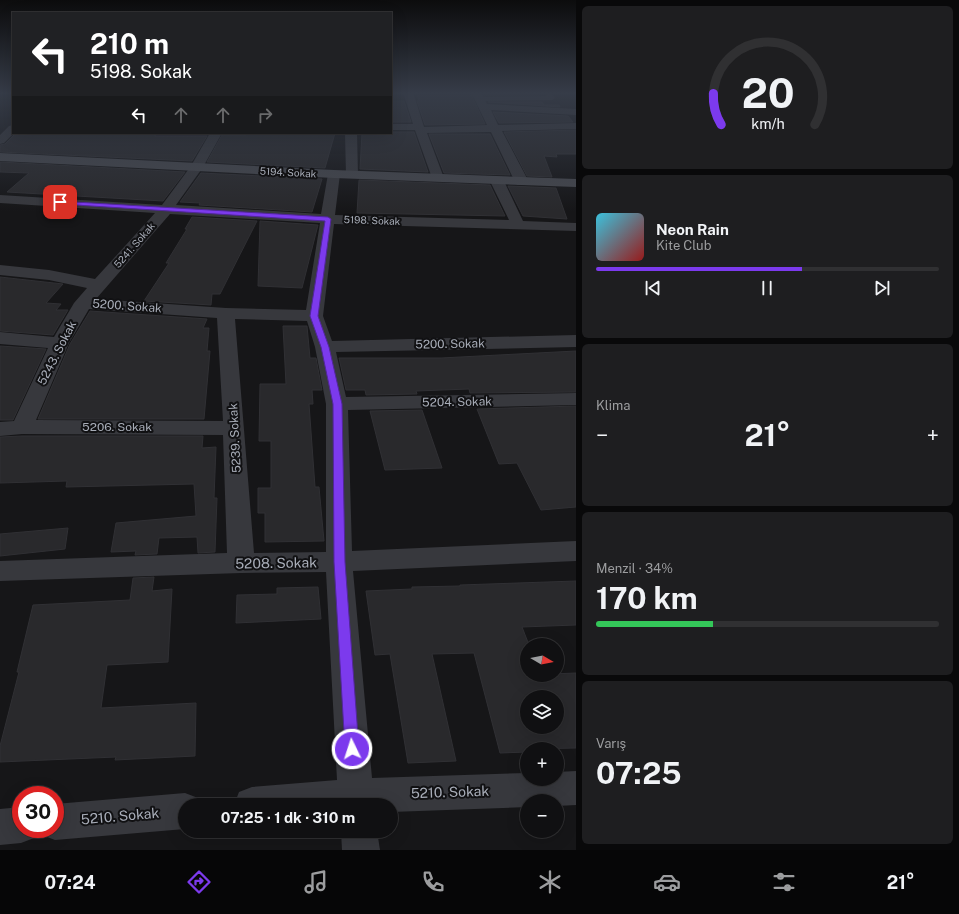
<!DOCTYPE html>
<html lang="tr">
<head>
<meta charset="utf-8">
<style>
  :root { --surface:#101012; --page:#1e1e20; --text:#f1f3f6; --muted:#9c9d9f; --line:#303032; --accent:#7c3aed }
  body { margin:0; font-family:"Public Sans",sans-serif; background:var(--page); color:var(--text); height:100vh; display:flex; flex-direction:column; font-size:15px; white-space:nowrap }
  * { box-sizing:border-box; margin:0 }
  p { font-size:13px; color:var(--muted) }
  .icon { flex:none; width:22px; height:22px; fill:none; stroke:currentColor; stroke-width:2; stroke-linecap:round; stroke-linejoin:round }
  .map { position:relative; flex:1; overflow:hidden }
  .panel { display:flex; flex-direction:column; gap:6px; padding:6px; background:#09090a; width:383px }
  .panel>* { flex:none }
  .banner { position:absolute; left:12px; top:12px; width:380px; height:122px; border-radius:0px; box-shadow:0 4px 16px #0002,0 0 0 1px var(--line); background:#202124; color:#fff; overflow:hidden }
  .needle { width:26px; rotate:100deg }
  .fabs { position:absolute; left:520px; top:638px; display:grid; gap:8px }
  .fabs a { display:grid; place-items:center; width:44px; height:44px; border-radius:50%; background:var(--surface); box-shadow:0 4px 16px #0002,0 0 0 1px var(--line); font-size:20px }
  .speed { position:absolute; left:12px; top:786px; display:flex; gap:8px; font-size:20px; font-weight:700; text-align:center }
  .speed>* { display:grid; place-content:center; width:52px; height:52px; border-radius:50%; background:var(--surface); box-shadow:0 4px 16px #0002,0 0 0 1px var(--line); line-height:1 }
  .speed .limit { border:6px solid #d22; background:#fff; color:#111 }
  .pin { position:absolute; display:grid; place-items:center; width:34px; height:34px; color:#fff; margin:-17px; border-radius:8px; box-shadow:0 2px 6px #0006 }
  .me { position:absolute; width:44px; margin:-22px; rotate:356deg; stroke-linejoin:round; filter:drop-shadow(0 0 3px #0008) }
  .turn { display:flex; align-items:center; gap:14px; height:84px; padding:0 12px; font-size:18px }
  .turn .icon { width:52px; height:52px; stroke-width:2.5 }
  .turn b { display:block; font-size:28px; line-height:34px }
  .lanes { display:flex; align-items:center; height:38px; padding:0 12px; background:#0003; justify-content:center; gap:20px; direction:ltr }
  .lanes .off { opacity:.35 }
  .big { font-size:30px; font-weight:700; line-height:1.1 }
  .panel .card { flex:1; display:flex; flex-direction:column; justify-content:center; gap:6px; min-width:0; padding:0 14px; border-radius:6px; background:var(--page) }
  .panel .dial { align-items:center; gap:0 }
  .dial svg { height:104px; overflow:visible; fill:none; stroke:var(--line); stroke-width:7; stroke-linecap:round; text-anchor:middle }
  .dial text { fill:var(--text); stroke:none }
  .song { display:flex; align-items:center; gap:12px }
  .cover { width:48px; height:48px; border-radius:6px; background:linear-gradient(135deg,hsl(190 70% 55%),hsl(0 70% 35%)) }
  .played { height:4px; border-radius:2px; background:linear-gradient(90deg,var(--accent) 60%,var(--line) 60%) }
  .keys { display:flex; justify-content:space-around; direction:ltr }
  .heat { display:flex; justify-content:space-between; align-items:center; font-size:22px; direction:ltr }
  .charge { height:6px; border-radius:3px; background:linear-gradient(90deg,#34c759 34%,var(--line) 0) }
  .trip { position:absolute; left:178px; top:798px; width:220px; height:40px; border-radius:20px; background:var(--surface); box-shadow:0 4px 16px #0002,0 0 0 1px var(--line); font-weight:700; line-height:40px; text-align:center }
  .tab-bar { display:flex; height:64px; justify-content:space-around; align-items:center; background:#060607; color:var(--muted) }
  .tab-bar .icon { width:28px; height:28px }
  .tab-bar .active { color:var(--accent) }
  .tab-bar b { font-size:18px; color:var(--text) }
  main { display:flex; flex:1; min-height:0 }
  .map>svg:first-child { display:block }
  .building { fill:#29292c; stroke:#303034; fill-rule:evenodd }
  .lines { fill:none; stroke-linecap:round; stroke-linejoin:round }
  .lane { fill:#37383d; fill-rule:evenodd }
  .street { fill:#37383d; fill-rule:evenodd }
  .secondary { fill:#45474d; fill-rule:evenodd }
  .route { fill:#7c3aed; stroke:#51269a }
  .labels { text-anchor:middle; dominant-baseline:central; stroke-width:4; stroke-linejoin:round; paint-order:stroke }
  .far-street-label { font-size:10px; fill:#a8adb8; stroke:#111113 }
  .street-label { font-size:12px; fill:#a8adb8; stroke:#111113 }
  .near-street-label { font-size:14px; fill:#a8adb8; stroke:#111113 }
</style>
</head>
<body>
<main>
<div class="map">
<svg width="576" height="850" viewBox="0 0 576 850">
  <rect width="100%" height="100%" fill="#161618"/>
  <g class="building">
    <polygon points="417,92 470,92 485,124 425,125 417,101 419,101"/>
    <polygon points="483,92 537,92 539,95 484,95"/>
    <polygon points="391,101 404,101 411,122 391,122"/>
    <polygon points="488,102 542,102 544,105 559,105 560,107"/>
    <polygon points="493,112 568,116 573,122 499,123"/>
    <polygon points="576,130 576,154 556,154 557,157 544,156 552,177 527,176 504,132"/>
    <polygon points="391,132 414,132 428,172 360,169 362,133 391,133"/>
    <polygon points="16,133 156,133 155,136 207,136 192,161 0,152 0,145 5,144"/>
    <polygon points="246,133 335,133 325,168 207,162 222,135 246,135"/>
    <polygon points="429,134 490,134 510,175 444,173"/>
    <polygon points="0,162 185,172 163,201 7,192 29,173 0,172"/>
    <polygon points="201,173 322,179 312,212 199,205 200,203 180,202"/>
    <polygon points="359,180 490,185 505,216 357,213"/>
    <polygon points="508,186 556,188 567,219 523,216"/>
    <polygon points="192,217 257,221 220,294 212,294 211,305 144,301 169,263 166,263 187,229 185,229"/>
    <polygon points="260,221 318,225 302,288 258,286"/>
    <polygon points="0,277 63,284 46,303 61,304 56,310 68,310 53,335 0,331"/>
    <polygon points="90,311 207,319 203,328 209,328 207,351 210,351 204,419 38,419 70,344"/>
    <polygon points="283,326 307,326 310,358 316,358 322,390 312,390 313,404 309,404 315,487 319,487 324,541 265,542 265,513 258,513 258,488 271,488 271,441 259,441 260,384 286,384"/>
    <polygon points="0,346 46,349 13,420 0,420"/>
    <polygon points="576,351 576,392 470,393 469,389 416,391 417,394 366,395 365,390 346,390 339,358 441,358"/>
    <polygon points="576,406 576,507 541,510 517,463 499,464 477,409"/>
    <polygon points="422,410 442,468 385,470 370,411"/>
    <polygon points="22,436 203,436 202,448 216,447 214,498 217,498 215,552 198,553 197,537 159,538 157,554 135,555 136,551 111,552 116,523 196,516 194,484 66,487 67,481 0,483 0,437"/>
    <polygon points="68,528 65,549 0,556 0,534"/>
    <polygon points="154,577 152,591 172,589 168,662 107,665 101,708 196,703 195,756 115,760 116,757 0,762 0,746 19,672 17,672 33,605 130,600 133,578"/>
    <path d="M576,581V625L522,627L529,645H527V675L576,673V748L527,749V752L500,753L474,653L432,654L456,761L408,763L390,654L375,655L366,591L412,589V587L460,586V585ZM527,697H557V727H527Z"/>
    <polygon points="318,587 321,619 236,623 237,595 277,594 277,588"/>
  </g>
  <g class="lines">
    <polygon class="lane" points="544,92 550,92 555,98 552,100 480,101 477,99 480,97 547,96"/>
    <g class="street">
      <polygon points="403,92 413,92 424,127 487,125 471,92 481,92 487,104 576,109 576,115 491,110 498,125 576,123 576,129 502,131 529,182 527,185 517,185 515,182 491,132 427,133 444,178 443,181 433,181 432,178 415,130 391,130 391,124 413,124"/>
      <polygon points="13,125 13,133 14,133 4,143 0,144 0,135 9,126"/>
      <path d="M210,133H222L203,167L176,205L321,214L328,174L329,171H339L340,174L335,215L509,220L490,181L492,178H502L504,181L523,221L576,223V231L334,224L323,316L332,341L576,335V347L336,352L346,397L576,393V405L348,410L352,551L576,541V561L353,571L372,778L527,773V779H557V772L576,771V805L557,806V801H527V807L391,812V805H234L239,792L252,787L337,780L326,572L241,573L0,581V561L227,553L223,435L22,434L0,436V422L14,421L48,348L0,344V332L54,337L74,303L87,288L49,280L0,275V265L49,270L95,279L155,213L0,203V195L162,205L191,166ZM170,214L320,223L306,310L226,308L96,299ZM89,309L217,318L223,421L36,420L69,343ZM235,319L307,321L315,347L326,404V552L254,553Z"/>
      <polygon points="345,133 357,133 358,175 357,178 347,178 346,175"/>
      <polygon points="185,793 198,798 201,805 185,805 185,829 55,840 42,835 40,829 55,829 55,804"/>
      <polygon points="21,807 21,829 38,829 34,838 21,843 0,845 0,809"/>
      <polygon points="341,831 377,831 380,850 342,850"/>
    </g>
    <polygon class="secondary" points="0,153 334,170 576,179 576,187 334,178 0,161"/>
  </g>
  <linearGradient id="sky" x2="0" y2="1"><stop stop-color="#0c0c0d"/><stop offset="0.44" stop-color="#363c48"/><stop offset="1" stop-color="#363c48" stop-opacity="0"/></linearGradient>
  <rect width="576" height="211" fill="url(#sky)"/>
  <polygon class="route" points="58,201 328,217 331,219 318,316 329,347 342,404 345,562 359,749 357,754 352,756 347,754 345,749 334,562 333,404 321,347 310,316 325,221 60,204 58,204"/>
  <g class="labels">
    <g class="far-street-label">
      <text transform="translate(288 172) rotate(3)">5194. Sokak</text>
      <text transform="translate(372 220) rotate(2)">5198. Sokak</text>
      <text transform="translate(134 245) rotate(-49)">5241. Sokak</text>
    </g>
    <g class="street-label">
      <text transform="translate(127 306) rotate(4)">5200. Sokak</text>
      <text transform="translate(450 344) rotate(-1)">5200. Sokak</text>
      <text transform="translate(57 353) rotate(-63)">5243. Sokak</text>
      <text transform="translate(457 402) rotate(-1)">5204. Sokak</text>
      <text x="117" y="427">5206. Sokak</text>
      <text transform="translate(235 438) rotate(-93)">5239. Sokak</text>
    </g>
    <g class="near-street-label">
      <text transform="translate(276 563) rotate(-1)">5208. Sokak</text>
      <text transform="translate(450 792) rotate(-2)">5210. Sokak</text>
      <text transform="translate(120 816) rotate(-5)">5210. Sokak</text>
    </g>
  </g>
</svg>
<div class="fabs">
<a><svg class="needle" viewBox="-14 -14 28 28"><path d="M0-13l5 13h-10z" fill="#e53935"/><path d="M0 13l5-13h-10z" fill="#9c9d9f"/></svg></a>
<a><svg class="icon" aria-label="layers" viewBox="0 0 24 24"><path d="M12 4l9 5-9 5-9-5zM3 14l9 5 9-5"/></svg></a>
<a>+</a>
<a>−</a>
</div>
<div class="speed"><div class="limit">30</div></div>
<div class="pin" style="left:60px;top:202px;background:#d93025"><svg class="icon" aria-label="arrive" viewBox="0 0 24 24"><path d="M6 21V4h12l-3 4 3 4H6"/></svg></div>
<svg class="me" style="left:352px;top:749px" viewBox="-20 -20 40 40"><circle r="17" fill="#7c3aed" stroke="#fff" stroke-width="3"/><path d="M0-11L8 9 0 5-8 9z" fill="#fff"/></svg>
<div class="trip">07:25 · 1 dk · 310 m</div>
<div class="banner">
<div class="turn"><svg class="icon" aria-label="left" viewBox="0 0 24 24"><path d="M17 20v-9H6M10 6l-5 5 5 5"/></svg><div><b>210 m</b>5198. Sokak</div></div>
<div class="lanes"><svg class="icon" aria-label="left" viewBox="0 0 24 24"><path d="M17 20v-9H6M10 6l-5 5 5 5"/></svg><svg class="icon off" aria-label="ahead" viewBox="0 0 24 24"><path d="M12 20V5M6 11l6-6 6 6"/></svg><svg class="icon off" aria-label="ahead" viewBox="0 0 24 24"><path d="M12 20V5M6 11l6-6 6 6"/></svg><svg class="icon off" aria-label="right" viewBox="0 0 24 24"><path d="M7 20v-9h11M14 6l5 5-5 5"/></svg></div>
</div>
</div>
<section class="panel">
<div class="card dial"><svg viewBox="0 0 100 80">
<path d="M14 69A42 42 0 1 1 86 69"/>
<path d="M14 69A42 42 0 0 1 8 45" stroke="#7c3aed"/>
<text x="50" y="56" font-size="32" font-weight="700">20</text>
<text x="50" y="72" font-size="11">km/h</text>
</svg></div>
<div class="card">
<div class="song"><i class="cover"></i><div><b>Neon Rain</b><p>Kite Club</p></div></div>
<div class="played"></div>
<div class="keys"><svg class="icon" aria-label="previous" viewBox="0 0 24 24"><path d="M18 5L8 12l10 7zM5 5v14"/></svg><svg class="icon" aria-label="pause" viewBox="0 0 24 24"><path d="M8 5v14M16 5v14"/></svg><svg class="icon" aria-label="next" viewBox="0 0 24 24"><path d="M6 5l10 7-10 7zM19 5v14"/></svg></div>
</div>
<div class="card"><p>Klima</p>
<div class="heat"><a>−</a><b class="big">21°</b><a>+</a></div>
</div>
<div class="card"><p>Menzil · 34%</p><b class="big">170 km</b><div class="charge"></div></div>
<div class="card"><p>Varış</p><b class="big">07:25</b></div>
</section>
</main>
<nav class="tab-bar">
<b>07:24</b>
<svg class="icon active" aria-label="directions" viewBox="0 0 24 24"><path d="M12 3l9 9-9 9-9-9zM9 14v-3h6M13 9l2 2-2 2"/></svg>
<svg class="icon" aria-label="music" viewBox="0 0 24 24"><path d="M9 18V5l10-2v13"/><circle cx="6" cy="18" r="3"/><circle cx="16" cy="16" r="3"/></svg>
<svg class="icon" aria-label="phone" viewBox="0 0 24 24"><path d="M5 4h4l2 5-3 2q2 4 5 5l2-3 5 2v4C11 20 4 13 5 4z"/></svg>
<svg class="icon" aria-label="climate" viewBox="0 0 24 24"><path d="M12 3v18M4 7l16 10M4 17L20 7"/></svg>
<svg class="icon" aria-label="car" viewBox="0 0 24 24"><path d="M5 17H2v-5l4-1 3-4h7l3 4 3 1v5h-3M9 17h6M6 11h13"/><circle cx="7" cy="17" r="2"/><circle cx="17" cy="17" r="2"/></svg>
<svg class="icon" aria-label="filters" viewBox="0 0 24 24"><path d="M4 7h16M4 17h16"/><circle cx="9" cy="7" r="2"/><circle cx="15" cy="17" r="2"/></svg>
<b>21°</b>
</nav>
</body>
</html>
